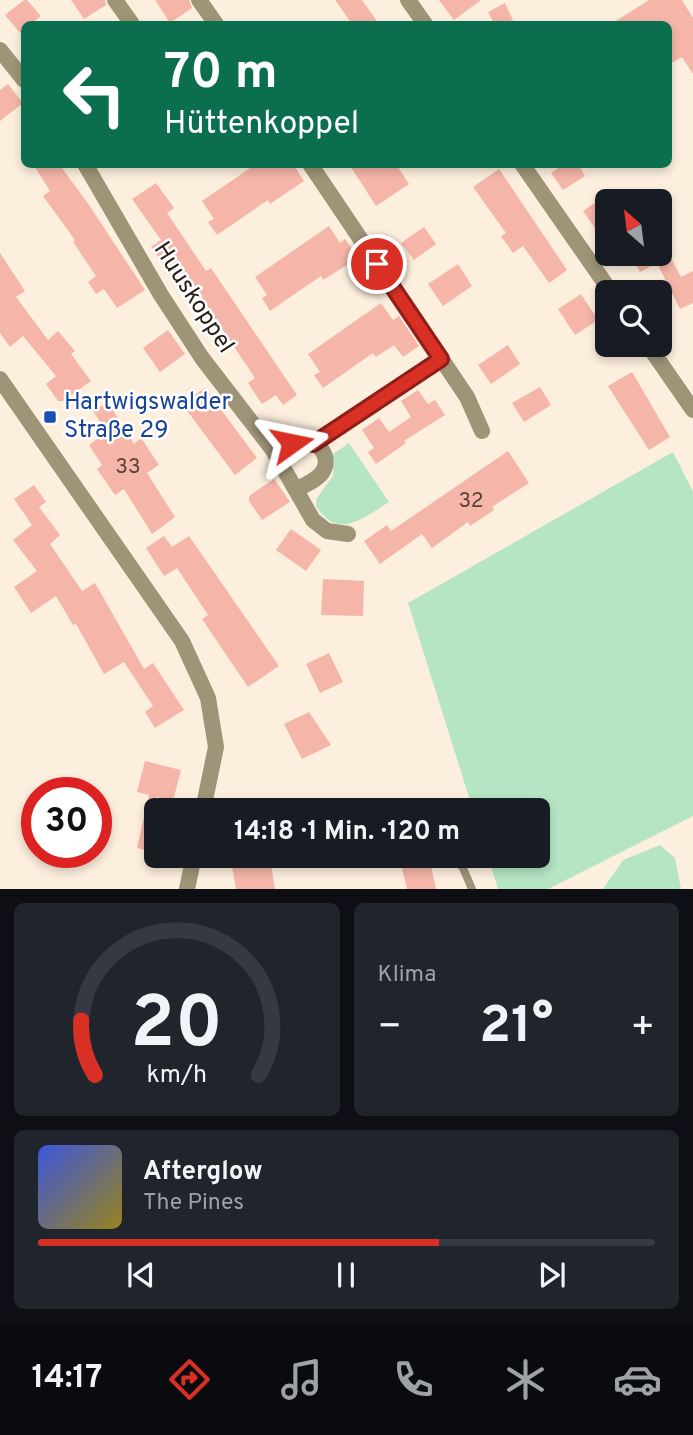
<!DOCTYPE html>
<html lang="de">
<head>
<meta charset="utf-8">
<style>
  :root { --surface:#171b24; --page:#20242c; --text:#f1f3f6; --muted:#9ea1a6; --line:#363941; --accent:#d93025 }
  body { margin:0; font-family:Overpass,sans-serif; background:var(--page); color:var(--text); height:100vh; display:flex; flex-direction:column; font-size:26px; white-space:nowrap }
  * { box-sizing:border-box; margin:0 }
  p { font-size:23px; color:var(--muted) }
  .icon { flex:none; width:38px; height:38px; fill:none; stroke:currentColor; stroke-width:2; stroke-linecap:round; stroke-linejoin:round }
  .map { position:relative; height:889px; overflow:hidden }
  .drawer { display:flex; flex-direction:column; gap:14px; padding:14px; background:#0d0f14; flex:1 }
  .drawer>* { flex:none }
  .hud { position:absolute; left:21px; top:21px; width:651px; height:147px; border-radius:10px; box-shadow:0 4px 10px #0003; background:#0b6e4f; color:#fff; overflow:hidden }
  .needle { width:46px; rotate:332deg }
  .controls { position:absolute; left:595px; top:189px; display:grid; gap:14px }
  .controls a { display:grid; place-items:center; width:77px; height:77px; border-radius:10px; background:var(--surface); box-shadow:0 4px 10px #0003; font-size:35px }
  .speed { position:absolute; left:21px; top:777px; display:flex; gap:14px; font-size:35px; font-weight:700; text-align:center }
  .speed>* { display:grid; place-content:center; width:91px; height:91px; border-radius:50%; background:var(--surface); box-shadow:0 4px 10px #0003; line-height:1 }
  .speed .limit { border:10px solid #d22; background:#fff; color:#111 }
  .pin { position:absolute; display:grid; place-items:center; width:60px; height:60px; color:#fff; margin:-30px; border:4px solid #fff; border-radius:50%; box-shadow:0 2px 7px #0007 }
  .me { position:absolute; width:77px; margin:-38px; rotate:78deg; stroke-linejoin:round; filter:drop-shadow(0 0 5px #0008) }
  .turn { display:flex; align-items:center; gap:24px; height:147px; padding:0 28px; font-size:32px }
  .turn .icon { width:91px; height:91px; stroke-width:2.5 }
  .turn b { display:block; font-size:49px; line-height:60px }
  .big { font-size:52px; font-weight:700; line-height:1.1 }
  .drawer .tile { flex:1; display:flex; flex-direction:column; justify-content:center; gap:10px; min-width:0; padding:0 24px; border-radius:10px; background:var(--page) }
  .drawer .dial { align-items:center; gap:0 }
  .dial svg { height:182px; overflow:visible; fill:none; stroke:var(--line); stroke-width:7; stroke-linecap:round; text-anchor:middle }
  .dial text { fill:var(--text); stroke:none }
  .song { display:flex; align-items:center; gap:21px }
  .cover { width:84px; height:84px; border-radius:10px; background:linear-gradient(135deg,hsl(230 70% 55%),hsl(50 70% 35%)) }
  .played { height:7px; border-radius:4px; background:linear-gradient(90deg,var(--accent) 65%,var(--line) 65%) }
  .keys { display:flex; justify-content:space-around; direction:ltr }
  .heat { display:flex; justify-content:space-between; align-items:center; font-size:38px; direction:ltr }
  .drawer .tiles { flex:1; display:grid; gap:14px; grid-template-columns:1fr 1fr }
  .tile:last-child { grid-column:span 2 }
  .trip { position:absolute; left:144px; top:798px; width:406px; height:70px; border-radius:10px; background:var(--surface); box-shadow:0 4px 10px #0003; font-weight:700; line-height:70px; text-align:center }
  .tabs { display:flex; height:112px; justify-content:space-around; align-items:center; background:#090b0e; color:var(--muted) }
  .tabs .icon { width:49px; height:49px }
  .tabs .on { color:var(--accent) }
  .tabs b { font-size:32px; color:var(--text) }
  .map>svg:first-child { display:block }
  .green { fill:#b5e5c3 }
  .building { fill:#f5b6a9 }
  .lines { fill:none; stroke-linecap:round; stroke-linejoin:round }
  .service { stroke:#9e9477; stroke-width:8 }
  .minor { stroke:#9e9477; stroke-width:16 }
  .route-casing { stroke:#8d1f18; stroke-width:18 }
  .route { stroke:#d93025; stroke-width:12 }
  .transit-dot { fill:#1a4fb4; stroke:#fff; stroke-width:2.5 }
  .labels { text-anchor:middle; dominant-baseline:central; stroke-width:5; stroke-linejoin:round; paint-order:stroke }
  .number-label { font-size:21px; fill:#5a4539 }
  .street-label { font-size:24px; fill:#271f14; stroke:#fff }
  .transit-label { font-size:24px; fill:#164399; stroke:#fff; text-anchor:start }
</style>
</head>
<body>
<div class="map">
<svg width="693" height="889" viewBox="0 0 693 889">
  <rect width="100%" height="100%" fill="#fdefdd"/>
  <g class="green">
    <path d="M349,443L389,502C363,518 338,541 316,506L317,498L333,476V454Z"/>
    <polygon points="673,452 693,492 693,816 548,889 498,889 488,856 537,856 537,810 473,810 408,603"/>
    <polygon points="660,845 675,858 681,889 603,889 623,860"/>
  </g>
  <g class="building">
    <polygon points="24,0 27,0 41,16 31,24 24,24 24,30 20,33 5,15"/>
    <polygon points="71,0 105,0 106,5 84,19"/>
    <polygon points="155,0 189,0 192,8 170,23"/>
    <polygon points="335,0 362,0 379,24 352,24"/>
    <polygon points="439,0 481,0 454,20"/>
    <polygon points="649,0 682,0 693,18 693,74 682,57 668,65 668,24 611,24"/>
    <polygon points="505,3 513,20 504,24 494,24 488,12"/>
    <polygon points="8,84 23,103 0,121 0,90"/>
    <polygon points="33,164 59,164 89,205 145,290 117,308 104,289 96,294 88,282 96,276 73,242 75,240 43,196 50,191"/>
    <polygon points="256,164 293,164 304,181 270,204 268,200 217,235 208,222 214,219 202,201"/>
    <polygon points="349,164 396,164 409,184 376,206"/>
    <polygon points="564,164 578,164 585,176 563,190 551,173"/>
    <polygon points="499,169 567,270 549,283 523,246 513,253 501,236 506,233 473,187"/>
    <polygon points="156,183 174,208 167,213 206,271 211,268 297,395 283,405 276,395 262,404 248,383 255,378 202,299 181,272 173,278 151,247 161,240 132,199"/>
    <polygon points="607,194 607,245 583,211"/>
    <polygon points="329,226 340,243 345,239 358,258 323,280 321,276 270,311 262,298 267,295 255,277"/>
    <polygon points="424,227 436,244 414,260 401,243"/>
    <polygon points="0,253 25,291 16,297 48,340 58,331 75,351 71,354 91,381 63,401 58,401 46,384 56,376 23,336 10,347 0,333"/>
    <polygon points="630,254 674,254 670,256 681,277 693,271 693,303 680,309 657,263 640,272"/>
    <polygon points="458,264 472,286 443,306 428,284"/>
    <polygon points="581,294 598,320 575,335 558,309"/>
    <polygon points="381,303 393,320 399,316 419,346 403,357 394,345 376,357 373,353 323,388 314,375 320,372 308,354"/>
    <polygon points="168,330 185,354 160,372 143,348"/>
    <polygon points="508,345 520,364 491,384 478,365"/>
    <polygon points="632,372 670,437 649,450 608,386"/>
    <polygon points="540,387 551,405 524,422 512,403"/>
    <polygon points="205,388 257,458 235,475 182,404"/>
    <polygon points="418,390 428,404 435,400 445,415 404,441 406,443 376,464 368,452 374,448 362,430 379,418 389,432 411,417 401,401"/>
    <polygon points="108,402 134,444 141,438 159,465 147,473 175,517 152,534 124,489 115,495 97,469 102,465 89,445 107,432 93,411"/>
    <polygon points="508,451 529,483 492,507 494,510 470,526 468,522 432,548 422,534 380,564 364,541 387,525 391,531"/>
    <polygon points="274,479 290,502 262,520 249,501 249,496"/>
    <polygon points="34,485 46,502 39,507 60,535 50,544 82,591 95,583 144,669 153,663 184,710 155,728 145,712 153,706 124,662 104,674 76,624 73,625 56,596 31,613 14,587 37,571 13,540 32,525 14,499"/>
    <polygon points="291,529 321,550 306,571 276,550"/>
    <polygon points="164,536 172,547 189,536 279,666 248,687 202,619 208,615 177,568 164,576 146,548"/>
    <polygon points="323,579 364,581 363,616 321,615"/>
    <polygon points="329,653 343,682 320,693 306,664"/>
    <polygon points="309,712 331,745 302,759 284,724"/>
    <polygon points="145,761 181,770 173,801 156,797 156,853 137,848 149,795 137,792"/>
    <polygon points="399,856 429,856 436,889 407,889"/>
    <polygon points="270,859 275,889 236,889 232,866"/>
  </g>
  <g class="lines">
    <g class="service">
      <polyline points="313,444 441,359"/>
      <polyline points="454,858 463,868 472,889"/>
    </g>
    <g class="minor">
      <polyline points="115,0 132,24"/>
      <polyline points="199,0 216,24"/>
      <polyline points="408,0 425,24"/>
      <polyline points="0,50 24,80"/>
      <polyline points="85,164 161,295 202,358 273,450 313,520 327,531 348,534"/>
      <polyline points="310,164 467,397 482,431"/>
      <polyline points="522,164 611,292"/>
      <polyline points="648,345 693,410"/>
      <polyline points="0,379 182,641 208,698 216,747 203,810"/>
      <path d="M273,450C283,446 295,440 306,441C322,442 332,461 321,474C315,481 305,485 297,489"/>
      <polyline points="187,889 194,856"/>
    </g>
  </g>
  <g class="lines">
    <g class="route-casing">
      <polyline id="route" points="292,443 307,441 313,444 441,359 377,264"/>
    </g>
    <use href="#route" class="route"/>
  </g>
  <rect class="transit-dot" x="43" y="410" width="14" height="14" rx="3.5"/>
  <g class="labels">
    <g class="number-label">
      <text x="128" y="467">33</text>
      <text x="471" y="501">32</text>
    </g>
    <g class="street-label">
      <text transform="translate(193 298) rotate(57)">Huuskoppel</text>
    </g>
    <g class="transit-label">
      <text x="64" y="403">Hartwigswalder<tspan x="64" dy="28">Straße 29</tspan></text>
    </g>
  </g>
</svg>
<div class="controls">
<a><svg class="needle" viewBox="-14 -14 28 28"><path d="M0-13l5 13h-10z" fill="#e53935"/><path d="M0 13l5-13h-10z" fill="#9ea1a6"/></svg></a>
<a><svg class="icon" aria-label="search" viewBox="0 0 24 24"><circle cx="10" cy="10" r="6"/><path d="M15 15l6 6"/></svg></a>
</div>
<div class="speed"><div class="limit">30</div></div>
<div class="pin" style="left:377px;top:264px;background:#d93025"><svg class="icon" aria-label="arrive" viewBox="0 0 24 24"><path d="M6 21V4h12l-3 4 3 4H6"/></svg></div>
<svg class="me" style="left:292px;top:443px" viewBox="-20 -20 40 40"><path d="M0-17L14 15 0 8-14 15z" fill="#d93025" stroke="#fff" stroke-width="4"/></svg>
<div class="trip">14:18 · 1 Min. · 120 m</div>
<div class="hud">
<div class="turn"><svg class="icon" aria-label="left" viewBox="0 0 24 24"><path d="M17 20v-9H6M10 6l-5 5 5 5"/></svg><div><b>70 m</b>Hüttenkoppel</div></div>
</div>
</div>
<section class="drawer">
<div class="tiles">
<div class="tile dial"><svg viewBox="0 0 100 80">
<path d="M14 69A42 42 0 1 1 86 69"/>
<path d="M14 69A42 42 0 0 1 8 45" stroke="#d93025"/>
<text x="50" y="56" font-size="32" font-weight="700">20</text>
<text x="50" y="72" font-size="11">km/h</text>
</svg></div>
<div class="tile"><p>Klima</p>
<div class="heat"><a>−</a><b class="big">21°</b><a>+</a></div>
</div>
<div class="tile">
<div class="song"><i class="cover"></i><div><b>Afterglow</b><p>The Pines</p></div></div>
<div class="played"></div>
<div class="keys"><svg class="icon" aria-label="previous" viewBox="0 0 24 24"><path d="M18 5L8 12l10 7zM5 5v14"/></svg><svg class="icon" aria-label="pause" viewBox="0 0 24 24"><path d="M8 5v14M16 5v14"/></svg><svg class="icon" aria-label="next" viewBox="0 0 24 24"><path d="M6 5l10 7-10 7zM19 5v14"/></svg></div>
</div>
</div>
</section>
<nav class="tabs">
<b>14:17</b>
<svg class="icon on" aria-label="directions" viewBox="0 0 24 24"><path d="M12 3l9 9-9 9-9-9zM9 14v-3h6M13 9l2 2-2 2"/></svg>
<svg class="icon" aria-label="music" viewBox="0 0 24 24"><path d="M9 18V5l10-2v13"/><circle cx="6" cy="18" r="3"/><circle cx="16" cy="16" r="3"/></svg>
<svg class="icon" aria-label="phone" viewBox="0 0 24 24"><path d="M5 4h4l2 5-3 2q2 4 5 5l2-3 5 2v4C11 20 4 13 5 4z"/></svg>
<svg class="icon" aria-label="climate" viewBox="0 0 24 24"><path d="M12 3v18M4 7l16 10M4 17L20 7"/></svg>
<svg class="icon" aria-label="car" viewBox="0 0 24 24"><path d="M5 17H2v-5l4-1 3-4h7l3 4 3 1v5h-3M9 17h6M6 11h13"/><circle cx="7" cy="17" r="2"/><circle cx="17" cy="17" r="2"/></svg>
</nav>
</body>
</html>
